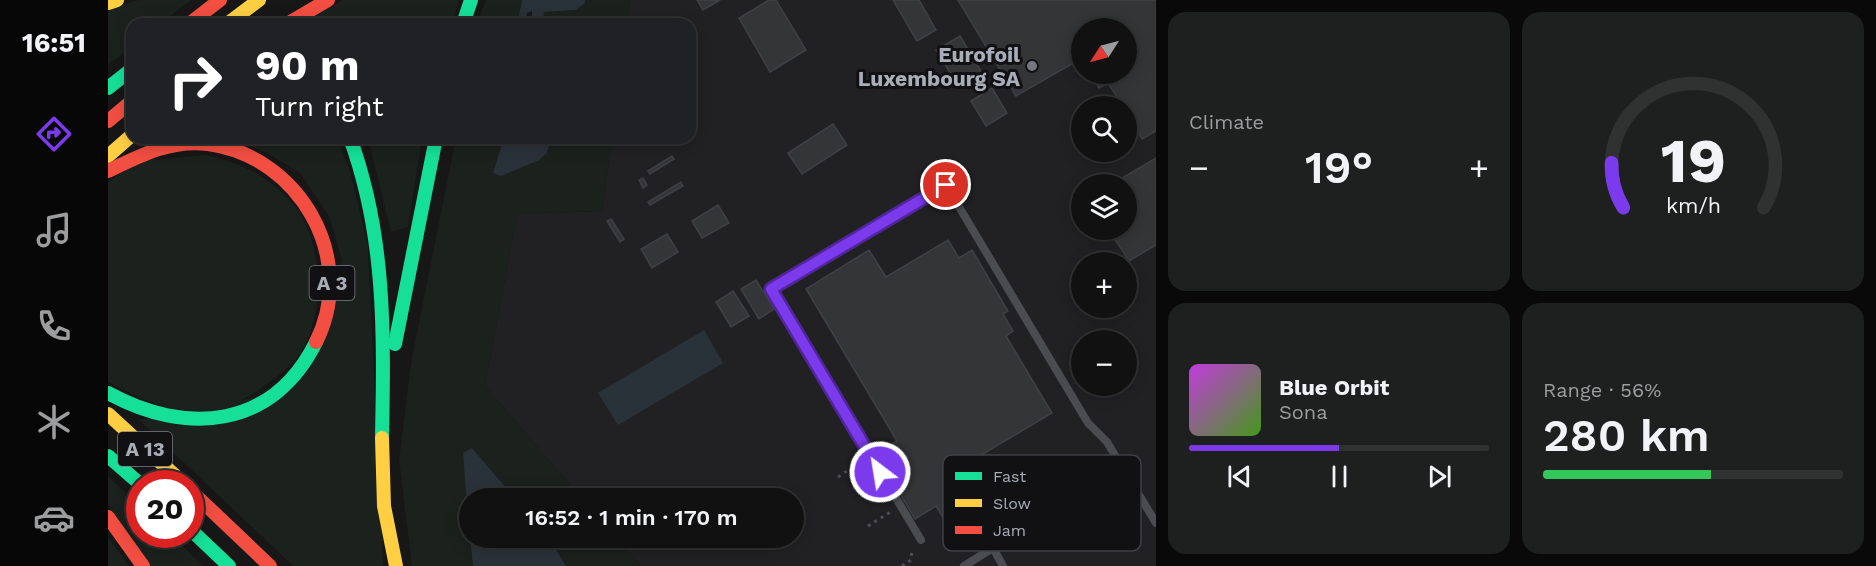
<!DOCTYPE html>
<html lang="en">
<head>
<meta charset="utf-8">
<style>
  :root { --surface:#111; --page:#1e1f1f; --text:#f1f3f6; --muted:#9c9d9f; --line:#303131; --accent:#7c3aed }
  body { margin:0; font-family:"Work Sans",sans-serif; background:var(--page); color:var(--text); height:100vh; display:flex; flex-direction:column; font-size:22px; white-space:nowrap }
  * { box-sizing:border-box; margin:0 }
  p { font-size:20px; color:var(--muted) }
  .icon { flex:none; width:33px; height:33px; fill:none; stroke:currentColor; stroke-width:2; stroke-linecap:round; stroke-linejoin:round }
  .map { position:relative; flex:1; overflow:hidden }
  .side { display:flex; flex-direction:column; gap:12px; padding:12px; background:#090909; width:720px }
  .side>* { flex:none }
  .top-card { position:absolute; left:18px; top:18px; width:570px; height:126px; border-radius:18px; box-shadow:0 3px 15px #0003,0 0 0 2px var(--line); background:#202124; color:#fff; overflow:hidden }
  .needle { width:39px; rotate:234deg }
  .tools { position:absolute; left:963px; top:18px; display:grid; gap:12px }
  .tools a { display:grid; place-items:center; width:66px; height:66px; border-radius:50%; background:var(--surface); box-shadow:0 3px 15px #0003,0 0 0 2px var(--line); font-size:30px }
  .speed { position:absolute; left:18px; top:470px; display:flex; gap:12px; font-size:30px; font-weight:700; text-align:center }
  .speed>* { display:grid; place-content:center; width:78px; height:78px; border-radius:50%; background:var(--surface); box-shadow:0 3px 15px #0003,0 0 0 2px var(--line); line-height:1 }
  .speed .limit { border:9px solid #d22; background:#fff; color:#111 }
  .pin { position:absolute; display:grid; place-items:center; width:51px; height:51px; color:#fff; margin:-26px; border:3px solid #fff; border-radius:50%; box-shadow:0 2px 6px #0007 }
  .me { position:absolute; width:66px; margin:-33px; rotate:329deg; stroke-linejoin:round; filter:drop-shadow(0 0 4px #0008) }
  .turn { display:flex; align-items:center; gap:21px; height:126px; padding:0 30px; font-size:27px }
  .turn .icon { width:78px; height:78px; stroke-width:2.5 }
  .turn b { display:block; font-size:42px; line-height:51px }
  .big { font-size:45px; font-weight:600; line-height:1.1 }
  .side .widget { flex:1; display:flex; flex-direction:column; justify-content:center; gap:9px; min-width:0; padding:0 21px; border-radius:18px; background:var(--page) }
  .side .dial { align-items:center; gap:0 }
  .dial svg { height:156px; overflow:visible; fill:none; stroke:var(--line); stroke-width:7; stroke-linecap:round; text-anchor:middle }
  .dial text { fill:var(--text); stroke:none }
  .song { display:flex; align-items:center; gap:18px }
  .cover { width:72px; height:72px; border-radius:9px; background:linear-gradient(135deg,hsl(290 70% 55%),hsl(100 70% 35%)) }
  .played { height:6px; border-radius:3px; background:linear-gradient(90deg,var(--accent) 50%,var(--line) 50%) }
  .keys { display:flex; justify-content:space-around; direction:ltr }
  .heat { display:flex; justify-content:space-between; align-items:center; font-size:33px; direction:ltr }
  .charge { height:9px; border-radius:4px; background:linear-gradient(90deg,#34c759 56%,var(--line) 0) }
  .side .tiles { flex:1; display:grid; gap:12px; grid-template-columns:repeat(2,1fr) }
  .trip { position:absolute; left:351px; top:488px; width:345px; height:60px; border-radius:30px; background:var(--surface); box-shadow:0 3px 15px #0003,0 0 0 2px var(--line); font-weight:600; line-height:60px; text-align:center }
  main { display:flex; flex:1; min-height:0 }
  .tabs { display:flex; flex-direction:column; width:108px; justify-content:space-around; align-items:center; background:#070707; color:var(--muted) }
  .tabs .icon { width:42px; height:42px }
  .tabs .on { color:var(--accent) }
  .tabs b { font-size:27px; color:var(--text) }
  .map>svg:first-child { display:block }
  .built { fill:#212124; fill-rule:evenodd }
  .green { fill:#1b211c }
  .water { fill:#2a3239 }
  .building { fill:#343537; stroke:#3f4043; stroke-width:1.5 }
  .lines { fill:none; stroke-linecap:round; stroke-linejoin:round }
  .path { stroke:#4d4e52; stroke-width:3; stroke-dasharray:3 4.5; stroke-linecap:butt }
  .lane { stroke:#4b4c50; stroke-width:8 }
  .fast { stroke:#16e098; stroke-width:14 }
  .slow { stroke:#ffcf43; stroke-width:14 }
  .jam { stroke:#f24e42; stroke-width:14 }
  .route-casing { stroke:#51269a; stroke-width:15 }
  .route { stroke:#7c3aed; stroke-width:10 }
  .poi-dot { fill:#757880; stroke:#111113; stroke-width:2 }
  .labels { text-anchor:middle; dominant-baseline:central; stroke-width:6; stroke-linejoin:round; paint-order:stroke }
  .shield { fill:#111113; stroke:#7b7e86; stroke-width:1.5 }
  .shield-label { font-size:20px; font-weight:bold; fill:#a8adb8 }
  .poi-label { font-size:21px; font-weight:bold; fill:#a8adb8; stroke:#111113; text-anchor:end }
  .key { fill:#111113; stroke:#3e4045; stroke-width:1.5 }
  .key-label { font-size:16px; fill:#a8adb8 }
</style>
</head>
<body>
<main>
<nav class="tabs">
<b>16:51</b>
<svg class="icon on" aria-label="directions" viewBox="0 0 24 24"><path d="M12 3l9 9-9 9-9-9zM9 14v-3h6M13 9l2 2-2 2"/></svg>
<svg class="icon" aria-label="music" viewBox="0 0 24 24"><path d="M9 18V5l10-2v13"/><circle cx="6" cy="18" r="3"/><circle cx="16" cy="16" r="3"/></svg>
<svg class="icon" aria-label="phone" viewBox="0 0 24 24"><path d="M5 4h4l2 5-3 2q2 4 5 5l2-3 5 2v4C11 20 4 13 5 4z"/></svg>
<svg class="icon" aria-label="climate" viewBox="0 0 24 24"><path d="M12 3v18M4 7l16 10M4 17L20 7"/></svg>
<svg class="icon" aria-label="car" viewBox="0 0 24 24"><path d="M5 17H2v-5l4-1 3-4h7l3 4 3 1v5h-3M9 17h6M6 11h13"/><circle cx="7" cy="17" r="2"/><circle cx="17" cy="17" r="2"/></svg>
</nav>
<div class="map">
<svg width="1048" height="566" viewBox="0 0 1048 566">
  <rect width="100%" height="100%" fill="#171717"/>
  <path class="built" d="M522,0H1048V566H532L507,537H686V498H473L377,386L409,214L494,211L504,138H582V24H519ZM974,28H1018V74H974ZM974,106H1018V152H974ZM974,184H1018V230H974ZM974,262H1018V308H974ZM974,340H1018V386H974Z"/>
  <g class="green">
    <polygon points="31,0 83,0 52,24 24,24 24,46 0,65 0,9"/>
    <polygon points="235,0 351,0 344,24 193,24"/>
    <polygon points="378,0 414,0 409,24 369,24"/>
    <polygon points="477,0 522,0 519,24 435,24 436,12 468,10 477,3"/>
    <polygon points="117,138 229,138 242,171 260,246 275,566 185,566 31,420 183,390 234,260 221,216 192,173 158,152"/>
    <polygon points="260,138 314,138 300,227 283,232"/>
    <polygon points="348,138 396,138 386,173 393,176 439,153 443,138 504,138 494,211 409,214 377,386 473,498 407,498 364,448 355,453 365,566 304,566 291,460 303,363"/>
    <path d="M99,155C134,164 161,176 185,204C215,240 217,306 196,347C187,364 168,378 153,388C134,402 115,411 90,411C57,412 29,396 0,382V182L32,161Z"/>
    <polygon points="0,476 31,506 32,534 62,534 95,566 42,566 0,504"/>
    <polygon points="0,537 21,566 0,566"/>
    <polygon points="440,537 507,537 532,566 458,566"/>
  </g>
  <g class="water">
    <polygon points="414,0 477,0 477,3 468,10 436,12 435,24 424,24 424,11 419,13 418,24 409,24"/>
    <polygon points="396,138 443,138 439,153 431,160 393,176 385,173"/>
    <polygon points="596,330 615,363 510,425 490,393"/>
    <polygon points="364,448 407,498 362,498 361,534 355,453"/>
    <polygon points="362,537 440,537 458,566 365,566"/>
  </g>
  <g class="building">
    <polygon points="589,0 612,0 595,10"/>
    <polygon points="661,0 668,0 698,50 662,72 631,18"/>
    <polygon points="785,0 811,0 828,30 809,41"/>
    <polygon points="850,0 1048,0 1048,131 1034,139 1018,113 1018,106 1015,106 1000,83 991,88 983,74 1018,74 1018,28 974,28 974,58 908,96"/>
    <polygon points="852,36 874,73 851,87 828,50"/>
    <polygon points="884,88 899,113 878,126 863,101"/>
    <polygon points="725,124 739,145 694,174 680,153"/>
    <polygon points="564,156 566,159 542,174 540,171"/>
    <polygon points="1048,158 1048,245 1021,261 1001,230 1018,230 1018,184 1004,184"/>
    <polygon points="535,178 539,185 535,188 531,180"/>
    <polygon points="573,182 575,186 542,205 540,202"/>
    <polygon points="610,205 621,223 594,238 584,221"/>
    <polygon points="503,219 516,239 512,242 499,221"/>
    <polygon points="559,234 570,252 544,268 533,249"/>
    <polygon points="840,240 851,258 864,250 900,311 895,314 905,331 898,336 944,413 851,468 885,525 852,545 828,506 807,519 768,454 789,441 698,289 761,250 778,277"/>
    <polygon points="974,268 974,289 964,274"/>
    <polygon points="648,280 666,309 651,319 633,289"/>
    <polygon points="625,291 641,316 623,327 608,302"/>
  </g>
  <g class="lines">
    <g class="path">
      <polyline points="730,477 754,461"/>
      <polyline points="760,526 784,511"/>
      <polyline points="794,566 803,560 804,549"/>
    </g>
    <g class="lane">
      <polyline points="813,540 663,289 838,185 980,423 999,442 1048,523"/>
      <polyline points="856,566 885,548 895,566"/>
    </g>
    <g class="fast">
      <polyline points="355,24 363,0"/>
      <polyline points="0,88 24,69"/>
      <path d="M242,138C278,236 276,335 274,438"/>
      <polyline points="287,344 328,138"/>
      <path d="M0,393C78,436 165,429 208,342"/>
      <polyline points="0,456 32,484"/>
      <polyline points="82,529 121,566"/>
    </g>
    <g class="slow">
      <polyline points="0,3 9,0"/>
      <polyline points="119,24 151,0"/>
      <polyline points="0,156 24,135"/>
      <polyline points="0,414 75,483"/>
      <polyline points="274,438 276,506 288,566"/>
    </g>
    <g class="jam">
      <polyline points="81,24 112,0"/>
      <polyline points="179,24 220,0"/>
      <polyline points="0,121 24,101"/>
      <path d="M0,171C31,156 63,139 100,144C192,156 250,259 208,342"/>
      <polyline points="82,490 162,566"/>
      <polyline points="0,517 35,566"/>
    </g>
  </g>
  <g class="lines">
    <g class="route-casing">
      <polyline id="route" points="772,472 663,289 838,185"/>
    </g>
    <use href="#route" class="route"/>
  </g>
  <circle class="poi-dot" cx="924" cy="66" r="6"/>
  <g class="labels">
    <g class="shield">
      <rect x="201.5" y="266" width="45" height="34" rx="4.5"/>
      <rect x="10" y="432" width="54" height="34" rx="4.5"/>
    </g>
    <g class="shield-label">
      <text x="224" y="283">A 3</text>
      <text x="37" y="449">A 13</text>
    </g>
    <g class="poi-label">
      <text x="912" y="54">Eurofoil<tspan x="912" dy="24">Luxembourg SA</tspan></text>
    </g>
  </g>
  <rect x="835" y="455" width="198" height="96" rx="9" class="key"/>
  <rect x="847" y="472" width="27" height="8" fill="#16e098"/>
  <rect x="847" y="499" width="27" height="8" fill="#ffcf43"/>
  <rect x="847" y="526" width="27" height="8" fill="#f24e42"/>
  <g class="key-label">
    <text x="885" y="482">Fast</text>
    <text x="885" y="509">Slow</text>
    <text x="885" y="536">Jam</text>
  </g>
</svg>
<div class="tools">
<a><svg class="needle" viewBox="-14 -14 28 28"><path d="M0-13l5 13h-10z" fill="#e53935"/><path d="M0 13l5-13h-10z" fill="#9c9d9f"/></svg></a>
<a><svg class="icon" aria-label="search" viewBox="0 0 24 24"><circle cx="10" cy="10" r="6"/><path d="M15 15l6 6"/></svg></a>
<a><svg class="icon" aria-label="layers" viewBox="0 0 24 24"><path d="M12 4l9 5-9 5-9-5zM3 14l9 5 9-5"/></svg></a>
<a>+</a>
<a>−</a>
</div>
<div class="speed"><div class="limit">20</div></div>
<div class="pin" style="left:838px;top:185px;background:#d93025"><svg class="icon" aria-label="arrive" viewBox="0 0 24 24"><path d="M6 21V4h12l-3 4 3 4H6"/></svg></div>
<svg class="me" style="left:772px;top:472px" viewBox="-20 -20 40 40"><circle r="17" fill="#7c3aed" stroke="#fff" stroke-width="3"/><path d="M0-11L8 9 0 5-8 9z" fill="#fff"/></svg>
<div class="trip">16:52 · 1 min · 170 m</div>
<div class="top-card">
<div class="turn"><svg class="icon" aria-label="right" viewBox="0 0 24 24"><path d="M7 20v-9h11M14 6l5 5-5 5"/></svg><div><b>90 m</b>Turn right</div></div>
</div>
</div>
<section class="side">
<div class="tiles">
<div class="widget"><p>Climate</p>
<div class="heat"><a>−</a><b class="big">19°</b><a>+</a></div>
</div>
<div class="widget dial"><svg viewBox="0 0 100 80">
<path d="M14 69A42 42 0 1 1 86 69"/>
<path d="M14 69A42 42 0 0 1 8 46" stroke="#7c3aed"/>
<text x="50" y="56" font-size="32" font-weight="700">19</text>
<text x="50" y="72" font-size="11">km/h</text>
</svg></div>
<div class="widget">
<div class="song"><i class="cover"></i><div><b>Blue Orbit</b><p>Sona</p></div></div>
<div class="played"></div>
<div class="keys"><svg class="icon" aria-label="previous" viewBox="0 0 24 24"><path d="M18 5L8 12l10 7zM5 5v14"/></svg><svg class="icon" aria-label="pause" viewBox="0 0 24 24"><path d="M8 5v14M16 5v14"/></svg><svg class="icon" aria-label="next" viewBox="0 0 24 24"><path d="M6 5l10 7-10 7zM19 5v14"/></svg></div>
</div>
<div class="widget"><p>Range · 56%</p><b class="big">280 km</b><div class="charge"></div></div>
</div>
</section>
</main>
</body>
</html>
